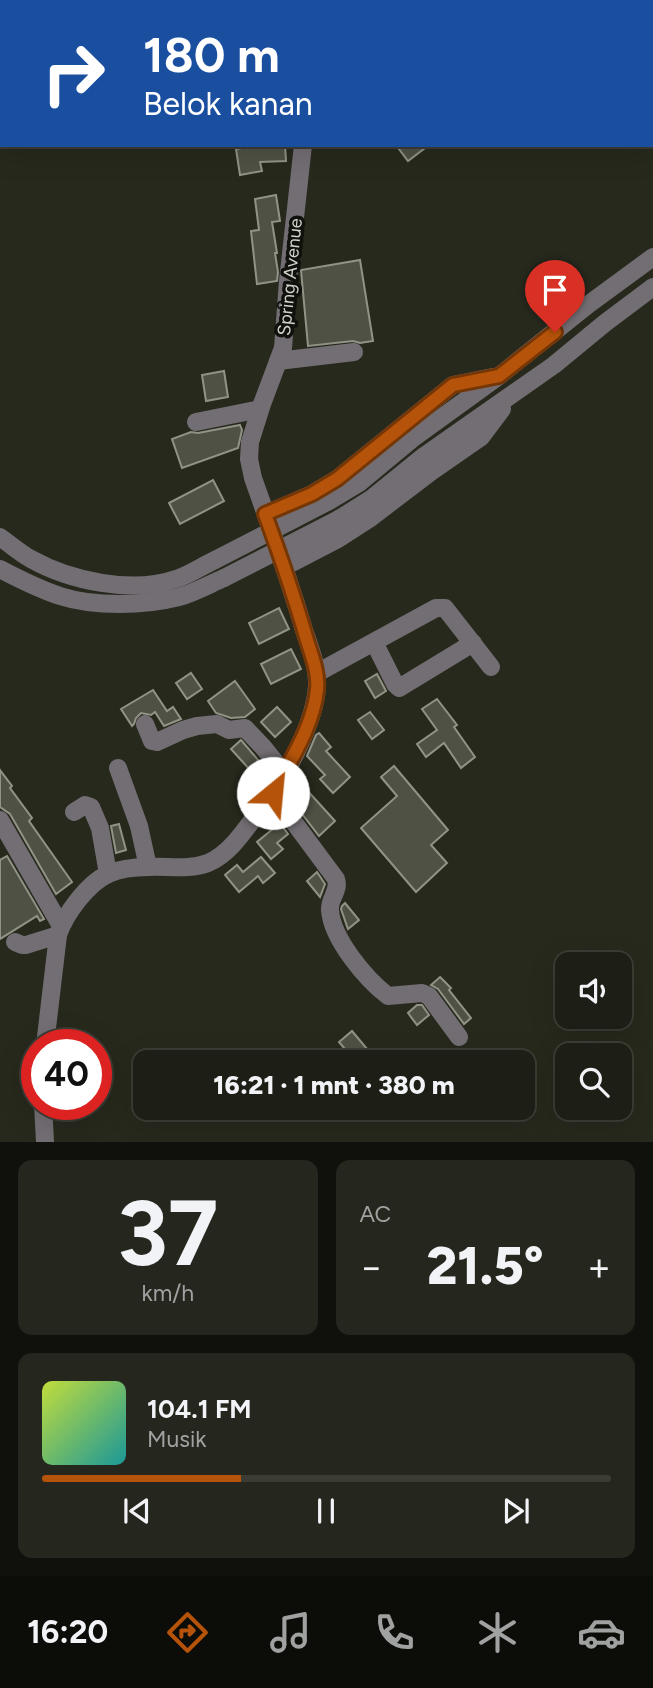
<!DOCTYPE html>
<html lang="id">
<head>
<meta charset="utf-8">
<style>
  :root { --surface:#1d1f16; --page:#25271f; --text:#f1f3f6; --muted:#a0a2a1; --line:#3b3d35; --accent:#b45309 }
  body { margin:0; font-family:Figtree,sans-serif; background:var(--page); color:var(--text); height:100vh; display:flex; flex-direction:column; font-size:26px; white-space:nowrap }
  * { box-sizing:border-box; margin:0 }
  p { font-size:23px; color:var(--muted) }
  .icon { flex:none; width:38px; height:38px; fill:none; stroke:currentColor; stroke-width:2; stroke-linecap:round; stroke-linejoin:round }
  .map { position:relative; height:1142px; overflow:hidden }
  .panel { display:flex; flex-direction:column; gap:18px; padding:18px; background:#10110c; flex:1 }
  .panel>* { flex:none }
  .top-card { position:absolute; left:0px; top:0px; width:654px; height:147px; box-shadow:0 7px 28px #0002,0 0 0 2px var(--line); background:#1a4fa0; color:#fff; overflow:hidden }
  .controls { position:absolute; left:555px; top:952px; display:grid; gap:14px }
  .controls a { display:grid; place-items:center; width:77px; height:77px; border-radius:14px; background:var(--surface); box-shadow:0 7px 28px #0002,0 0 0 2px var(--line); font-size:35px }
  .speed { position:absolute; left:21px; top:1029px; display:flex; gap:14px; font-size:35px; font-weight:700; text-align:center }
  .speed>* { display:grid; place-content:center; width:91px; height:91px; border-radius:50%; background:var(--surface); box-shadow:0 7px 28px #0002,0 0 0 2px var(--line); line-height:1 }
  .speed .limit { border:10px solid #d22; background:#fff; color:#111 }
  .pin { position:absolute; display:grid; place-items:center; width:60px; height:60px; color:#fff; margin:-72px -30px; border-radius:50% 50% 50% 0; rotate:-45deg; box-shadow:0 0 7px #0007 }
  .pin .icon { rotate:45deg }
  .me { position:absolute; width:77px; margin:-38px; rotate:28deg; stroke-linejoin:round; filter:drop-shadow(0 0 5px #0008) }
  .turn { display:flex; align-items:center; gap:24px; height:147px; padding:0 28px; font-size:32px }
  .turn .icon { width:91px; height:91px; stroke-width:2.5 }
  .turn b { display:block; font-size:49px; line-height:60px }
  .big { font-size:52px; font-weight:800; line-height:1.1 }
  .panel .widget { flex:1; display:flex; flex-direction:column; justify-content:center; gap:10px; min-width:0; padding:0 24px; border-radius:14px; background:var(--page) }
  .panel .dial { align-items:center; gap:0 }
  .dial b { font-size:91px; line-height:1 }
  .song { display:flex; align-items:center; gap:21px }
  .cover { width:84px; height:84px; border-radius:10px; background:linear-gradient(135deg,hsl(70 70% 55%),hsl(180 70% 35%)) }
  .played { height:7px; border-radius:4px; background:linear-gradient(90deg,var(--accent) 35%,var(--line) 35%) }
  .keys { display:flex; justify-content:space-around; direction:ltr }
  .heat { display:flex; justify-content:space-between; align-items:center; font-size:38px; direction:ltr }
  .panel .tiles { flex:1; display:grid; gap:18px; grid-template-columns:1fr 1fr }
  .widget:last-child { grid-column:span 2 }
  .trip { position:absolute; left:133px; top:1050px; width:402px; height:70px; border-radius:14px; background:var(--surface); box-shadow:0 7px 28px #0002,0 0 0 2px var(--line); font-weight:800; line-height:70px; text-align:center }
  .dock { display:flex; height:112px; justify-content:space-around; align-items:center; background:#0c0c09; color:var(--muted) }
  .dock .icon { width:49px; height:49px }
  .dock .selected { color:var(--accent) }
  .dock b { font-size:32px; color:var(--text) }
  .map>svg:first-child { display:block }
  .building { fill:#4f5145; stroke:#909385; stroke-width:2 }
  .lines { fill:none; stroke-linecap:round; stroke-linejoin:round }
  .minor { stroke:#736e73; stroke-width:18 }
  .minor-bridge { stroke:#736e73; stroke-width:18 }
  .route-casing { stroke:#753606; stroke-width:18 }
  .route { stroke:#b45309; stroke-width:12 }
  .labels { text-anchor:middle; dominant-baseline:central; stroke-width:7; stroke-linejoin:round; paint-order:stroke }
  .street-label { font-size:18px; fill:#d2d3cc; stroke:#10110c }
</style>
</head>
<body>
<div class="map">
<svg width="653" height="1142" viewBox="0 0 653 1142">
  <rect width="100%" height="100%" fill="#27291d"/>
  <g class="building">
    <polygon points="259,145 285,145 286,161 260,162 262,171 240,175 236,149"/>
    <polygon points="396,145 429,145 408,161"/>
    <polygon points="276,195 280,221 272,222 277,253 275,253 278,272 277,281 257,284 251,231 259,230 255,199"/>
    <polygon points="360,260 373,341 360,343 353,341 308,346 301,270"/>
    <polygon points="224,371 228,397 206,401 202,375"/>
    <polygon points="240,425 242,430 238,448 182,468 172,439 191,432 198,433"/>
    <polygon points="213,480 224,501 180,524 169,503"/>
    <polygon points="279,608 289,629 259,644 249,623"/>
    <polygon points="291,649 301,669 271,684 261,664"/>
    <polygon points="191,673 202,689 187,699 176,683"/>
    <polygon points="377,674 386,691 375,698 365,681"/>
    <polygon points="235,681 255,709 245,717 231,718 216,713 208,701"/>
    <polygon points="153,690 167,711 173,707 181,719 164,726 155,712 151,715 141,713 136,718 134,724 132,726 121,709"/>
    <polygon points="437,699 457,725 454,727 475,757 461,768 444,743 426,757 417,744 437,730 422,709"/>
    <polygon points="277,707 291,722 275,737 261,722"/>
    <polygon points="370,712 384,730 372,739 358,720"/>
    <polygon points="319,733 331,747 326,751 350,777 333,793 320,779 325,775 307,756 316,735"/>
    <polygon points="241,740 271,775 259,792 245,776 251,771 231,749"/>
    <polygon points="394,766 448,830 431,845 447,863 416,892 361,828 397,796 381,777"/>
    <polygon points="0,770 12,786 10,788 32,818 29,821 72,882 56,894 10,814 0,807"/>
    <polygon points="296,778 335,821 319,836 286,793"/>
    <polygon points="275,816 288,834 277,843 283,849 271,859 257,842 274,828 268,822"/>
    <polygon points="119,824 126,850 116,853 111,826"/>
    <polygon points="7,856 44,919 40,921 37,916 0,939 0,860"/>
    <polygon points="261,857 275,873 263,883 258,876 239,892 225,875 237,865 243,872"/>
    <polygon points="317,872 325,884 320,897 307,881"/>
    <polygon points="345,903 359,920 348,929 341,909 342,906"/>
    <polygon points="440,977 451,988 449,990 471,1018 464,1024 438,989 431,985"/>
    <polygon points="417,1005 422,1005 429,1015 417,1025 408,1013"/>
    <polygon points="352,1031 378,1062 356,1062 339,1042"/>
  </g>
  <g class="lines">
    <g class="minor">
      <polyline points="315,2 315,0"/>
      <polyline points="278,361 354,352"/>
      <polyline points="196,422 260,409"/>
      <polyline points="329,501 359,483 412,439 499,376 589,304 653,257"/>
      <polyline points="266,514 312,494 337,479 453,385 493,377"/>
      <polyline points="339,519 371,499 424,456 554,365 605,323 653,287"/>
      <path d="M0,537C10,544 20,553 31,559C70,581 132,594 176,579C189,575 202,566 215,560"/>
      <polyline points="284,567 338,539 369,519 432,471 481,437 502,409"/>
      <path d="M0,569C19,579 39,589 60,596C94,607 144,606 179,597C194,593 210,584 224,578"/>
      <polyline points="374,642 395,684 399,688 473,643"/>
      <polyline points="317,673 436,608 445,608 491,667"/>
      <polyline points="145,724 152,741 157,742 183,730 197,726 217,724 229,730 245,728 263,747 284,773"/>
      <polyline points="118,768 139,826 148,867"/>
      <path d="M273,794L336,879C340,891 329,898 330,910C332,939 366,979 388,996L422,993L429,996L459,1037"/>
      <polyline points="74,812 85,805 91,807 100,828 108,874"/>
      <polyline points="0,820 61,926"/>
      <polyline points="15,942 22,945 26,945 58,935"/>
      <path d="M45,1045L58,935C65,914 87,884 108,874C119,869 137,867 149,867C169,866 189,870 208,863C232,853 247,826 263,806C285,778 315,723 317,686C318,667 310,648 304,630C289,579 271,529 253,478L249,459L250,442L262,404L283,348L288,281L303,145"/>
      <polyline points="43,1104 45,1142"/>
    </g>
    <g class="minor-bridge">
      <polyline points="215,560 329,501"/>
      <polyline points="224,578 339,519"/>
    </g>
  </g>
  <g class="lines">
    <g class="route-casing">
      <path id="route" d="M273,793C290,761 313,727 317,690C319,672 311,654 306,637C294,596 280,555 265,514L312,494L337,479L453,385L499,376L555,332"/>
    </g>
    <use href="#route" class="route"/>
  </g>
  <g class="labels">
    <g class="street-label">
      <text transform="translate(290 277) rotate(-84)">Spring Avenue</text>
    </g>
  </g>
</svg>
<div class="controls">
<a><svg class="icon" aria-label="sound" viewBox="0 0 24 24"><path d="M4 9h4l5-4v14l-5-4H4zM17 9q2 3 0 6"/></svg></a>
<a><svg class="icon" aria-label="search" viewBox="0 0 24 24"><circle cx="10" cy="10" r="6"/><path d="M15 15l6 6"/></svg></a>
</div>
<div class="speed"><div class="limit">40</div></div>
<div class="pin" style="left:555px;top:332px;background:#d93025"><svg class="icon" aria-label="arrive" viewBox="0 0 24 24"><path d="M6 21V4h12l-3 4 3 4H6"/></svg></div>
<svg class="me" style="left:273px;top:793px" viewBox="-20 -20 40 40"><circle r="19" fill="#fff"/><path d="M0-13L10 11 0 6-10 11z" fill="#b45309"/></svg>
<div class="trip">16:21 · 1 mnt · 380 m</div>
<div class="top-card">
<div class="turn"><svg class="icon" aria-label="right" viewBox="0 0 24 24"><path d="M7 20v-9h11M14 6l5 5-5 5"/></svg><div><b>180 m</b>Belok kanan</div></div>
</div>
</div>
<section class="panel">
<div class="tiles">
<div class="widget dial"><b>37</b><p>km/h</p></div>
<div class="widget"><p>AC</p>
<div class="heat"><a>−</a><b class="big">21.5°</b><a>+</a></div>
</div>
<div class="widget">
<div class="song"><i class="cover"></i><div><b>104.1 FM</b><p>Musik</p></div></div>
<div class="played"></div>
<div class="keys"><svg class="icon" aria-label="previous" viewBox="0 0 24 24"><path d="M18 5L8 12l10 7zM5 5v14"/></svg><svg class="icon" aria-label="pause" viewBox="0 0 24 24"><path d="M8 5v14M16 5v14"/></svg><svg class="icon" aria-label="next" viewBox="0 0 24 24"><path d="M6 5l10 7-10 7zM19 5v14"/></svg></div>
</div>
</div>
</section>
<nav class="dock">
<b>16:20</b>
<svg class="icon selected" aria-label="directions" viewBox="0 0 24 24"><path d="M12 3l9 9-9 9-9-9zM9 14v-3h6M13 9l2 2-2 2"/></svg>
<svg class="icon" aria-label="music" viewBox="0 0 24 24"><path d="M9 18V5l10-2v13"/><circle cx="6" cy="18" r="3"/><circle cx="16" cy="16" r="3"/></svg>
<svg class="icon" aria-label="phone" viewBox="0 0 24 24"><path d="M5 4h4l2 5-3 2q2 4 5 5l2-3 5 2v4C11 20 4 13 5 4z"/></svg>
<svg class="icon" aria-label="climate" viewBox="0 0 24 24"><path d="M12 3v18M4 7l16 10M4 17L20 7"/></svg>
<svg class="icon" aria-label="car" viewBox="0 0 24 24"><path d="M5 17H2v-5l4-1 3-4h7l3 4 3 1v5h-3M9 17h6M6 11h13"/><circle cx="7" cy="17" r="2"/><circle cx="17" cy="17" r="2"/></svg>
</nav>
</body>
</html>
